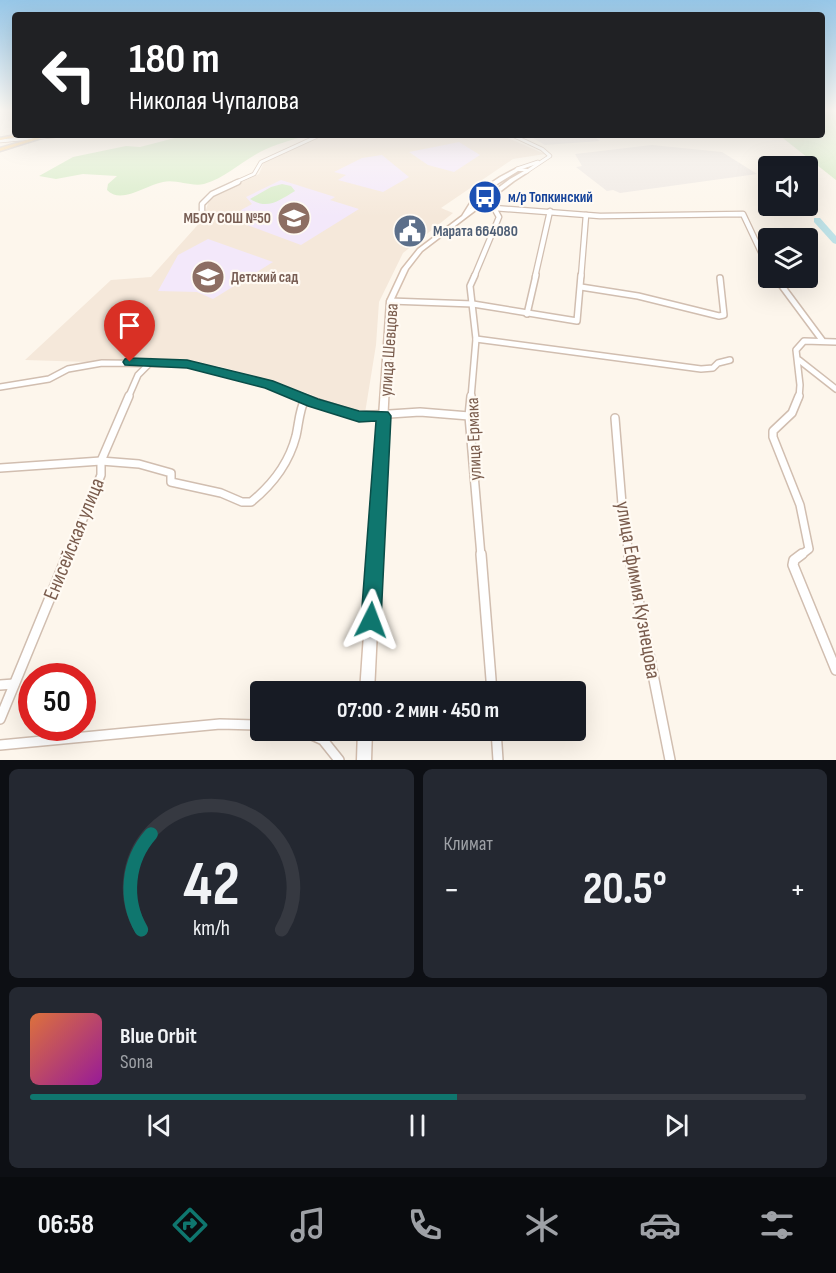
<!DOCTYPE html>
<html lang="ru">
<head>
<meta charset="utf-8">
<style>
  :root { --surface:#171b24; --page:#242831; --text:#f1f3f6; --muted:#9ea1a6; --line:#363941; --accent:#0f766e }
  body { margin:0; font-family:"Sofia Sans Condensed",sans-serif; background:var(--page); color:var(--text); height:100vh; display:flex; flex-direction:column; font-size:22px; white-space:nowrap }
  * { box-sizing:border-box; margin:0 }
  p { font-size:20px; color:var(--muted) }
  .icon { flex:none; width:33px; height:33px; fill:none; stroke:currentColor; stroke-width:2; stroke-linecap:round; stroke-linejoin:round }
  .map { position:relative; height:760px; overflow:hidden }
  .sheet { display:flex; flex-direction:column; gap:9px; padding:9px; background:#0d0f14; flex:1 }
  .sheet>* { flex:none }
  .top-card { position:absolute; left:12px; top:12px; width:813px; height:126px; border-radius:6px; box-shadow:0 6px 24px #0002; background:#202124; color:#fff; overflow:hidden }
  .buttons { position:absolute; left:758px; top:156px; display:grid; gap:12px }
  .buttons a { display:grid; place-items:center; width:60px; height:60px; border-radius:6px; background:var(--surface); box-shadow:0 6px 24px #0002; font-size:30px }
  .speed { position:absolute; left:18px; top:663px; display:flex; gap:12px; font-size:30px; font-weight:700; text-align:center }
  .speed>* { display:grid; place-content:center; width:78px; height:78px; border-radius:50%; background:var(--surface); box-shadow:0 6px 24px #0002; line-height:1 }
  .speed .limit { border:9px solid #d22; background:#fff; color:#111 }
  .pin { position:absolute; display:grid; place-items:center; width:51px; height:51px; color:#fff; margin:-62px -26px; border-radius:50% 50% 50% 0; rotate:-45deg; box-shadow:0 0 6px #0007 }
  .pin .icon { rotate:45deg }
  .me { position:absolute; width:66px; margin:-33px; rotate:3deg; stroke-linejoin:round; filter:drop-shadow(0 0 4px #0008) }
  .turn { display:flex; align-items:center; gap:21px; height:126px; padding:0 18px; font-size:27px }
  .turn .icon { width:78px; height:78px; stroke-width:2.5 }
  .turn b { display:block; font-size:42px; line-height:51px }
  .big { font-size:45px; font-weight:700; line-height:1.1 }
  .sheet .widget { flex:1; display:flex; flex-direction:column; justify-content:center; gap:9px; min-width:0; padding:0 21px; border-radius:9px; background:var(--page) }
  .sheet .dial { align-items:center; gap:0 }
  .dial svg { height:156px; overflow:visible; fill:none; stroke:var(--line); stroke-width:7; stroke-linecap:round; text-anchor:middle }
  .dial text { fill:var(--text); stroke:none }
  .song { display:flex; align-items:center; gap:18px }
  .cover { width:72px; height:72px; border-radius:9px; background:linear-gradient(135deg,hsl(20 70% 55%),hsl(300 70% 35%)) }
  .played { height:6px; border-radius:3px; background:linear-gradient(90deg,var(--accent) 55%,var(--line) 55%) }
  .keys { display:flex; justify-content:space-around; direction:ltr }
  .heat { display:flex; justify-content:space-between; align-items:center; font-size:33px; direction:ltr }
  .sheet .tiles { flex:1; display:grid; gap:9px; grid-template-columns:1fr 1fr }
  .widget:last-child { grid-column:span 2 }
  .trip { position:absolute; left:250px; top:681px; width:336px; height:60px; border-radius:6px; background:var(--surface); box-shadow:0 6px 24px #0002; font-weight:700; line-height:60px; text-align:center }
  .dock { display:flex; height:96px; justify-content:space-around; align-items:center; background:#090b0e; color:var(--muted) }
  .dock .icon { width:42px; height:42px }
  .dock .on { color:var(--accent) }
  .dock b { font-size:27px; color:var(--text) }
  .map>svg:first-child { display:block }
  .residential { fill:#f5e8da }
  .industrial { fill:#efe9e4 }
  .education { fill:#f3e8fa }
  .green { fill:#d8ecc9 }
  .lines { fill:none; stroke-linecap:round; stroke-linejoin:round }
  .river { fill:#bfe3e8; fill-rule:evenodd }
  .minor-far4-casing { stroke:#d1beb0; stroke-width:4.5 }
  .minor-far3-casing { stroke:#d1beb0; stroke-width:7 }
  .minor-far2-casing { stroke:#d1beb0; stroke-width:8 }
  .minor-far1-casing { stroke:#d1beb0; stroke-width:10 }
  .minor-casing { stroke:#d1beb0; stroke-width:12 }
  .secondary-casing { stroke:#d6c0b0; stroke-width:3 }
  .primary-casing { stroke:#dad1cd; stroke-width:3 }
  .minor-far4 { stroke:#fff; stroke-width:3 }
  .minor-far3 { stroke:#fff; stroke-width:4.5 }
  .minor-far2 { stroke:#fff; stroke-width:5 }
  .minor-far1 { stroke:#fff; stroke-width:7 }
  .minor { stroke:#fff; stroke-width:9 }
  .secondary { fill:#fff; fill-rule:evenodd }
  .primary { fill:#fbd9a5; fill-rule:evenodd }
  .route { fill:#0f766e; stroke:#0a4d48; stroke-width:1.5 }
  .labels { text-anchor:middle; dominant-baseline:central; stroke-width:4.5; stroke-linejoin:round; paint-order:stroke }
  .far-transit-label { font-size:15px; font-weight:bold; fill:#164399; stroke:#fffaf3; text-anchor:start }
  .far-education-label { font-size:15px; font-weight:bold; fill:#785e54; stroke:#fffaf3; text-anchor:end }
  .far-service-label { font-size:15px; font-weight:bold; fill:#4e5e75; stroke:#fffaf3; text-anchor:start }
  .street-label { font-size:18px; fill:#7a5c4d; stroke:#fffaf3 }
  .near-street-label { font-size:21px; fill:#7a5c4d; stroke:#fffaf3 }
</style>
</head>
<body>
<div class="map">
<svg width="836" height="760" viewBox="0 0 836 760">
  <rect width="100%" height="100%" fill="#fdf6ec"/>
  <polygon class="residential" points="331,135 501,135 545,154 513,159 441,208 453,213 403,253 379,302 376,345 365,413 265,379 218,366 25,360 111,280 151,277 203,219 210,197 259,174 264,162 312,140"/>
  <g class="industrial">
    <polygon points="528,135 592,135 600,141 545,145"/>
    <polygon points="652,145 722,152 757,174 620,193 613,190 607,191 576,167 582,166 575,154"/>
  </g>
  <g class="education">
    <polygon points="459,142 480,155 454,172 428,165 409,152"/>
    <polygon points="382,155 409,177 383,192 338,180 346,175 334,172 362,158"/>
    <polygon points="281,180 335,197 330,200 359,209 301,245 247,225 241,210 252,204 246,197"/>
    <polygon points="208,239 273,262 213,299 197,292 158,291 178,255"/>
  </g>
  <g class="green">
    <polygon points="822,111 836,111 836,180 779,135 822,135"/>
    <path d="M186,135H308C292,140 275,144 260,152C241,162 225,178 204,184C191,187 176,179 163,182C146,185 121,205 107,190L108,184L117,176L83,174L56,179L39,176L73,157L126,146L140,147Z"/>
    <path d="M282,184L291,186L295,191C278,201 268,210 250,199L271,187Z"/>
  </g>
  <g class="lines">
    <polygon class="river" points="814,218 820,218 836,236 836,244 833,243 814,222"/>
    <g class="minor-far4-casing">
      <g id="minor-far4">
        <polyline points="512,135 542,149 550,156 526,172"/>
        <polyline points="0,141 64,135"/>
        <polyline points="517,169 538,162"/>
        <polyline points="234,183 254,174 261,162 320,135"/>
      </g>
    </g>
    <g class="minor-far3-casing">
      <g id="minor-far3">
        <polyline points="494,208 600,216 743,214 768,267"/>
        <polyline points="202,215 202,204 212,194 238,182"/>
        <polyline points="474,277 499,217 494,208 480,205"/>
        <polyline points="535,277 550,211"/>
        <polyline points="581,277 586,215"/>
      </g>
    </g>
    <g class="minor-far2-casing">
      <g id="minor-far2">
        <polyline points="776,278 822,340"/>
        <polyline points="581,287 638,296 719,316 724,315 720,278"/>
        <polyline points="390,301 473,304 577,321 581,275"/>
        <polyline points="527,314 536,275"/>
        <polyline points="476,339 701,369 713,368 718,363 730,360"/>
        <polyline points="799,360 836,389"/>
        <polyline points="0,387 49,379 68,369 102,363 187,364 269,384 301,398"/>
        <polyline points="128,398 138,375 151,362"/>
        <polyline points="471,398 476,339 470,286 475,275"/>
        <polyline points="799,398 800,385 796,350 804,341 836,342"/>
      </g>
    </g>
    <g class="minor-far1-casing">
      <g id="minor-far1">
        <polyline points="297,396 359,416 420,412 469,416"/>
        <polyline points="471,396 469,416 481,556"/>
        <polyline points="799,396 792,413 773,431 773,437 800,505 809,549 800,556"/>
        <polyline points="615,418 622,504 629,556"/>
        <path d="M0,468L101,461L139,464L171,473V482L221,493L242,502H251C272,485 289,463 296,436C299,423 299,411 305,399"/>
        <polyline points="68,556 101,475 101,461 129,396"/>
      </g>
    </g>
    <g class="minor-casing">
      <g id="minor">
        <polyline points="481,554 492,692"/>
        <polyline points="629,554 670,760"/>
        <polyline points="802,554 794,560 793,565 836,670"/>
        <polyline points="0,685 14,684"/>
        <polyline points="0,719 68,554"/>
        <polyline points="301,730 323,740 339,760"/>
        <polyline points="496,730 498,760"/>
        <polyline points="0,745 220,724 261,725"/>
      </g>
    </g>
    <g class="secondary-casing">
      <g id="secondary">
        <path d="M517,168L528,169V172L514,181L422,251L408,269L393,301L374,692H360L387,301L402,269L418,249L462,216L472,200L485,187L500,177ZM518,171H524L510,179L470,209L489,189Z"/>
        <polygon points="358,730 372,730 371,760 357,760"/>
      </g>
    </g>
    <g class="primary-casing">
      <g id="primary">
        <polygon points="16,135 26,135 0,140 0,138"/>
        <polygon points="44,135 51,135 0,151 0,148"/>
      </g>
    </g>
    <use href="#minor-far4" class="minor-far4"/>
    <use href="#minor-far3" class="minor-far3"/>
    <use href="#minor-far2" class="minor-far2"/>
    <use href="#minor-far1" class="minor-far1"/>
    <use href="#minor" class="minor"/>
    <use href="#secondary" class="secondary"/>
    <use href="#primary" class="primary"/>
  </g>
  <linearGradient id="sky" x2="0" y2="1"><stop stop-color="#97c7e8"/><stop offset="0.51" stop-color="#fefbf6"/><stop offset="1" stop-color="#fefbf6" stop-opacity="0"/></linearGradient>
  <rect width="836" height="217" fill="url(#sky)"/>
  <polygon class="route" points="130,358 187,360 273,381 318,399 359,411 388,412 391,416 381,620 379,627 371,630 364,627 361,620 376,421 359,422 308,406 265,388 187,368 125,365 123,362 125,359"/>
  <defs>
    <g id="bus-disc" transform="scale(1.725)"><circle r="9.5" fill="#1a4fb4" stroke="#fffaf3"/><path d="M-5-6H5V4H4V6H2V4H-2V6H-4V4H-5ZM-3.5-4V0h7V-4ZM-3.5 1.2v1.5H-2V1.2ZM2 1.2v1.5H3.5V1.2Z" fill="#fff"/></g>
    <g id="school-disc" transform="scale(1.725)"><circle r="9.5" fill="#8d6e63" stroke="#fffaf3"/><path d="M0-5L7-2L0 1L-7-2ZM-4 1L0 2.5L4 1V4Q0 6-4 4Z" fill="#fff"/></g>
    <g id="civic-disc" transform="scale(1.725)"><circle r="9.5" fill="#5c6f8a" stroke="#fffaf3"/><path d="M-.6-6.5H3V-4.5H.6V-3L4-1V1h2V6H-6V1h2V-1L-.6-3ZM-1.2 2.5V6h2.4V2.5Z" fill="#fff"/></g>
  </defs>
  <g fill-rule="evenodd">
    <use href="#bus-disc" x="485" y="197"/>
    <use href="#school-disc" x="294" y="218"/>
    <use href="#civic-disc" x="410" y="231"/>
    <use href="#school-disc" x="208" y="277"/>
  </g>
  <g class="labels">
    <g class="far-transit-label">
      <text x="508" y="197">м/р Топкинский</text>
    </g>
    <g class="far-education-label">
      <text x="271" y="218">МБОУ СОШ №50</text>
      <text x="231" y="277" text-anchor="start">Детский сад</text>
    </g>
    <g class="far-service-label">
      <text x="433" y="231">Марата 664080</text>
    </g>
    <g class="street-label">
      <text transform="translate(389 350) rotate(-86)">улица Шевцова</text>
      <text transform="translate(474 439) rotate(-92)">улица Ермака</text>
    </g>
    <g class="near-street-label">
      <text transform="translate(74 539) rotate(-68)">Енисейская улица</text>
      <text transform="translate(638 590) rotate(80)">улица Ефимия Кузнецова</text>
    </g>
  </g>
</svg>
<div class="buttons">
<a><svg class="icon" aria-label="sound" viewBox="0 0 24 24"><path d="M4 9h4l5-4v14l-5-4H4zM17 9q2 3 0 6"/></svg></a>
<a><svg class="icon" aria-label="layers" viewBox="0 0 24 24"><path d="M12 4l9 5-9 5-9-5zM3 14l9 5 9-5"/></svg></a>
</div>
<div class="speed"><div class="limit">50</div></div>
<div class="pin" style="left:130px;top:362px;background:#d93025"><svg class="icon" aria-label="arrive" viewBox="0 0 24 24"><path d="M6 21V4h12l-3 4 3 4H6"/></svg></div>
<svg class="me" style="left:371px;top:620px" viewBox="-20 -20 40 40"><path d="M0-17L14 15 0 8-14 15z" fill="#0f766e" stroke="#fff" stroke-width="4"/></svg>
<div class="trip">07:00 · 2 мин · 450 m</div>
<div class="top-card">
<div class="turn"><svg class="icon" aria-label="left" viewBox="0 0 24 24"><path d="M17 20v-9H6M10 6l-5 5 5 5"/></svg><div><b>180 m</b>Николая Чупалова</div></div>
</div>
</div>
<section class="sheet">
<div class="tiles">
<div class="widget dial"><svg viewBox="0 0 100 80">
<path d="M14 69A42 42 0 1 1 86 69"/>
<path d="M14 69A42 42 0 0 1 19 20" stroke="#0f766e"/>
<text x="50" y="56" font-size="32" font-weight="700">42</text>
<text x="50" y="72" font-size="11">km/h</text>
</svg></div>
<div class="widget"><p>Климат</p>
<div class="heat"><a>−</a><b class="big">20.5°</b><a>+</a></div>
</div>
<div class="widget">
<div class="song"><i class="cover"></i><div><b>Blue Orbit</b><p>Sona</p></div></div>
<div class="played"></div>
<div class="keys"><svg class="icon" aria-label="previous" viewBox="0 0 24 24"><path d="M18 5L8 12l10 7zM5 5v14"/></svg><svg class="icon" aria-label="pause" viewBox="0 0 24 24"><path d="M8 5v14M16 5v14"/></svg><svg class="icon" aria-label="next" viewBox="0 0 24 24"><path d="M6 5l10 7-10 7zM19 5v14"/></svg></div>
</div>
</div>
</section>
<nav class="dock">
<b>06:58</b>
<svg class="icon on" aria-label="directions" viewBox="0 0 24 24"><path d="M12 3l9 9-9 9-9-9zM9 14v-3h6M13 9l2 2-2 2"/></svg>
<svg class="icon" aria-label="music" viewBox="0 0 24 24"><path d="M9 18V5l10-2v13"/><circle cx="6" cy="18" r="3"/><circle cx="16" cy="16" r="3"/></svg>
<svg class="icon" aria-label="phone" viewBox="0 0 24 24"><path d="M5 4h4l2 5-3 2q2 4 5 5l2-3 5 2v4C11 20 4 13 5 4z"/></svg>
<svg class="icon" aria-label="climate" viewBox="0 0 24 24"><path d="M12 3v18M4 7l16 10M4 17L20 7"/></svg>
<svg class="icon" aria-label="car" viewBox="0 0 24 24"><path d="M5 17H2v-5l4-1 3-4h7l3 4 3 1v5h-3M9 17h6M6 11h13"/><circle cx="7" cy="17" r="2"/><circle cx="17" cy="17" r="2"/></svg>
<svg class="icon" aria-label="filters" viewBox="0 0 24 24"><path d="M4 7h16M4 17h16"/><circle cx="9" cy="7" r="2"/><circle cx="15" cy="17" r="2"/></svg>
</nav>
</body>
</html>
